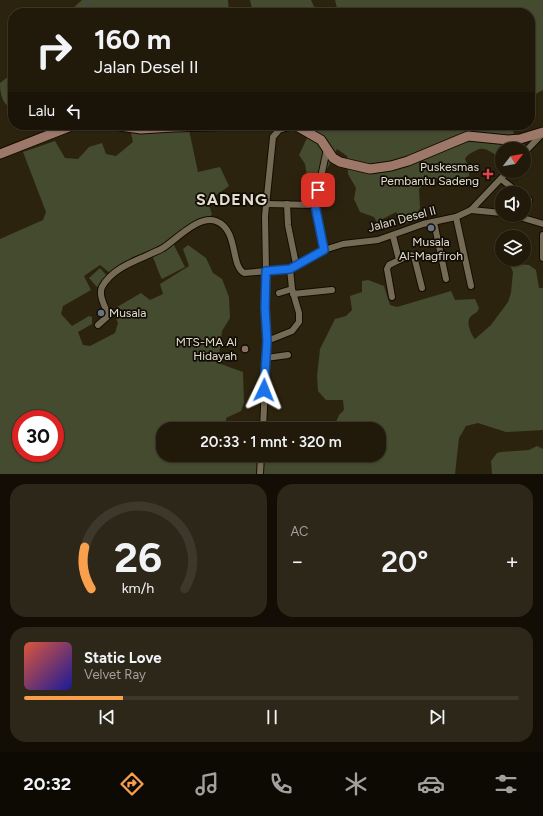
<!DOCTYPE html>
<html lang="id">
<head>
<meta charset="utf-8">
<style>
  :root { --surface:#211a0b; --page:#2d2719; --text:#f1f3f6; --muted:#a2a19d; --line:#3e382c; --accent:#f9a04c }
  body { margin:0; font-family:Figtree,sans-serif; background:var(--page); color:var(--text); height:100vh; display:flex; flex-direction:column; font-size:15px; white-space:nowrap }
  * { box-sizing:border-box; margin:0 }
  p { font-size:13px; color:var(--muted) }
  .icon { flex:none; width:22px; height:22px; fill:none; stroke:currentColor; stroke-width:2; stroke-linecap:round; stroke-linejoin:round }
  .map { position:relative; height:474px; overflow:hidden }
  .sheet { display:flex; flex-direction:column; gap:10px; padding:10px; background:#120e06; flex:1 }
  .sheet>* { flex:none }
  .top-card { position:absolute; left:8px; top:8px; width:527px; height:122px; border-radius:16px; box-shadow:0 1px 3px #0004,0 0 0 1px var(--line); background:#211a0b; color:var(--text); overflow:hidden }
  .needle { width:26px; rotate:59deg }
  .controls { position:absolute; left:495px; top:142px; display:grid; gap:8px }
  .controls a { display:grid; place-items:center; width:36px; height:36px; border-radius:50%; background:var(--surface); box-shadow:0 1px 3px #0004,0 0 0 1px var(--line); font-size:20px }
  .speed { position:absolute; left:12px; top:410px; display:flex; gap:8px; font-size:20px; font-weight:700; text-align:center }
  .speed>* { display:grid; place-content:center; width:52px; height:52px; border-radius:50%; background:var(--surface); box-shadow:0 1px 3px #0004,0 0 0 1px var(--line); line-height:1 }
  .speed .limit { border:6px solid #d22; background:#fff; color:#111 }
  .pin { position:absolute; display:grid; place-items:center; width:34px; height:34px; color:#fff; margin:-17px; border-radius:8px; box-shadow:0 2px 6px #0006 }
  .me { position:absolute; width:44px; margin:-22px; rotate:2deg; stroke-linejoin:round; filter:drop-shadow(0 0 3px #0008) }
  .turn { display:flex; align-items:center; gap:14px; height:84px; padding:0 20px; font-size:18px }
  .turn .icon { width:52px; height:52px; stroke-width:2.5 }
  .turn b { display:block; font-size:28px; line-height:34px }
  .then { display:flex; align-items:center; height:38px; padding:0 20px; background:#0003; gap:8px; font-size:15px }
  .big { font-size:30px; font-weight:600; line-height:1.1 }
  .sheet .widget { flex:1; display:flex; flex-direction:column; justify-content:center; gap:6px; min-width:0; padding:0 14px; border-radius:16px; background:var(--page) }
  .sheet .dial { align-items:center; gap:0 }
  .dial svg { height:104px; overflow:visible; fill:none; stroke:var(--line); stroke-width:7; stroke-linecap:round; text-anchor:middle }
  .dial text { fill:var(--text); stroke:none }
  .song { display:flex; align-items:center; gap:12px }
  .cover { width:48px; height:48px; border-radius:6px; background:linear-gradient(135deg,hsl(10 70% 55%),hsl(240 70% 35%)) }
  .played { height:4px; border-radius:2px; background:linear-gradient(90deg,var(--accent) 20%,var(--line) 20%) }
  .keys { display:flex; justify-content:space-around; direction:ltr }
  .heat { display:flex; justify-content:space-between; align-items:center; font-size:22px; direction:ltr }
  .sheet .tiles { flex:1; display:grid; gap:10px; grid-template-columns:1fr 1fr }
  .widget:last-child { grid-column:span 2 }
  .trip { position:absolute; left:156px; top:422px; width:230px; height:40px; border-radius:16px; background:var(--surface); box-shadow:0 1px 3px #0004,0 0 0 1px var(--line); font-weight:600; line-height:40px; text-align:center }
  .tabs { display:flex; height:64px; justify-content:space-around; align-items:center; background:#0d0a04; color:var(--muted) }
  .tabs .icon { width:28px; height:28px }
  .tabs .current { color:var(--accent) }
  .tabs b { font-size:18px; color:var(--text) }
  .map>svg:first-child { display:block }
  .green { fill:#454b2f; fill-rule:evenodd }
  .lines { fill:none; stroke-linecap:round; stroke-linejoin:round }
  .stream { stroke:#444b4e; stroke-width:1.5 }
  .minor-casing { stroke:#140c00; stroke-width:8 }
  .secondary-casing { stroke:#140c00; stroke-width:11 }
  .minor { stroke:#756b55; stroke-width:6 }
  .secondary { stroke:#9d7869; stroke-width:9 }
  .route-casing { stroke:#114b97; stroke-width:10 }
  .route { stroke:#1a73e8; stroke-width:7 }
  .health-dot { fill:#e0444e; stroke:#110d05; stroke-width:1.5 }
  .worship-dot { fill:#6b7280; stroke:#110d05; stroke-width:1.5 }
  .education-dot { fill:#8d6e63; stroke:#110d05; stroke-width:1.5 }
  .labels { text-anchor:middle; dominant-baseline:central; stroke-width:3.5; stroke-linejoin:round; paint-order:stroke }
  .poi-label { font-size:12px; fill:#e3ddd0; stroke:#110d05; text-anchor:end }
  .street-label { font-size:12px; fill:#e3ddd0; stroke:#110d05 }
  .district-label { font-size:16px; font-weight:bold; letter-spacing:1px; fill:#e3ddd0; stroke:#110d05 }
</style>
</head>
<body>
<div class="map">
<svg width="543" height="474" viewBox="0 0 543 474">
  <rect width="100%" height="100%" fill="#2c230f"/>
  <g class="green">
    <polygon points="82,0 228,0 229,13 68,13"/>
    <polygon points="250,0 311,0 317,13 253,13"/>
    <polygon points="335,0 543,0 543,90 530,97 530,13 331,13 338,12"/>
    <path d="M13,73V110C2,104 0,94 0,83Z"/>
    <path d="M129,125L189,130L198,172L220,167L229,186L208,201L212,215L185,227L165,244L133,257L110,273L100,265L84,276L91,290L63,306L61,314L72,326L89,316L92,317V324L78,332L83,345L90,346L115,333L118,323L113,312L117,307L141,293L150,300L163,294L160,284L189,266L183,249L188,245L206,258L213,273L222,279L229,297L230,318L222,331L218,363L243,372L244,403L241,411L226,418V429H163V455H379V429H333L339,415L344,410L343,400H326L318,391L317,376L320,349L335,319L346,316L352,310L350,296L362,292V281L368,280L384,286L390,305L397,307L451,291L455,300L475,299L479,308L477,312C474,314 470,316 469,319C467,324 471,335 475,339L491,325L508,302L511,293L513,272L507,259H518V264L529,265L536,270L539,288H543V430L506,432L478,423L466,426L459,438L455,474H0V239L43,220L46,212L23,152L55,141L65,158L78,159L89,147L102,143L106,154L116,156L133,142ZM21,419H55V453H21Z"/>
    <path d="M310,125H512L517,149H502V156C491,156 487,144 475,151C471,153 468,154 465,159L469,168V176C446,189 440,166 419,189L420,208L414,221L404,224L396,212L377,222L374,217L360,212L354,199L356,188L348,174L347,156L337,149L323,177L312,180L307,176L305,164L299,155L307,138Z"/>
    <path d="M173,243L185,267L162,279C157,270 156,262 151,254Z"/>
    <polygon points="100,268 108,277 97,287 89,278"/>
    <polygon points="537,446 543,449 543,474 492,474 491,461 497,453 501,452 529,450"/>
  </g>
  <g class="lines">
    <polyline class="stream" points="76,13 90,0"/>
    <g class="minor-casing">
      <g id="minor">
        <polyline points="524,153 542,134"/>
        <polyline points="501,179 519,193"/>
        <polyline points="524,196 529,200"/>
        <polyline points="266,204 315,205"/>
        <polyline points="287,204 288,225 296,264"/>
        <polyline points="471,210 502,213"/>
        <polyline points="513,215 543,224"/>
        <polyline points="456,217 471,286"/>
        <polyline points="434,222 446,279"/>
        <polyline points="543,235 543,258"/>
        <polyline points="324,250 315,205 327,149"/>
        <polyline points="399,260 411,255 414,256 422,288"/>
        <polyline points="279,293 292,289"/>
        <polyline points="293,294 332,290"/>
        <polyline points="392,297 387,269 389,265 399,260 393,236"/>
        <path d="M98,325L108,316C106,307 98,296 102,287C114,265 143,259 163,248C176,240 198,215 216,221C239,230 230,265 244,273L290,269L296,264L324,250L343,244L378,240L423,224L456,217L471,210L508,171"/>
        <polyline points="267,341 292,331 299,322 299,313 292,289 290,269"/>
        <polyline points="266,358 288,355"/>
        <polyline points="263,429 267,341 265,308 266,271 265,216 273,137 279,130 295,125"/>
        <polyline points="260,474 261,455"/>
      </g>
    </g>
    <g class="secondary-casing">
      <g id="secondary">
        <polyline points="113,125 141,129 173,127 245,125"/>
        <polyline points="295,125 321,140 333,158 340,162 370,169 391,166 408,161 468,136 508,140 520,139 543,132"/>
        <polyline points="0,154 74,125"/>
      </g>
    </g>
    <use href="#minor" class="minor"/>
    <use href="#secondary" class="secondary"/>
  </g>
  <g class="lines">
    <g class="route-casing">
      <polyline id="route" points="264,390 267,341 265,308 266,271 290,269 324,250 315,205 318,190"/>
    </g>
    <use href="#route" class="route"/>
  </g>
  <path class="health-dot" d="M486 168h4v4h4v4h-4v4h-4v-4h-4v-4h4z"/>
  <g class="worship-dot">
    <circle cx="431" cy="228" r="4"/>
    <circle cx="101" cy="313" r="4"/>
  </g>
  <circle class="education-dot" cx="245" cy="349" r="4"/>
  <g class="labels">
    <g class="poi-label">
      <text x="479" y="167">Puskesmas<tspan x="479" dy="14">Pembantu Sadeng</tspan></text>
      <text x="431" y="242" text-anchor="middle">Musala<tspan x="431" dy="14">Al-Magfiroh</tspan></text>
      <text x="109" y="313" text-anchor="start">Musala</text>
      <text x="237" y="342">MTS-MA Al<tspan x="237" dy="14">Hidayah</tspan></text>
    </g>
    <g class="street-label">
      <text transform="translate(402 219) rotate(-15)">Jalan Desel II</text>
    </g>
    <g class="district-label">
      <text x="232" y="199">SADENG</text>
    </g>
  </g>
</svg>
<div class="controls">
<a><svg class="needle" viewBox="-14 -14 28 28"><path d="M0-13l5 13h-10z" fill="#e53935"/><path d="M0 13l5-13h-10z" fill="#a2a19d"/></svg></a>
<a><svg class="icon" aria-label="sound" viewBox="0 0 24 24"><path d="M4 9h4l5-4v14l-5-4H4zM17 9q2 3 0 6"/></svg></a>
<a><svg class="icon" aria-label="layers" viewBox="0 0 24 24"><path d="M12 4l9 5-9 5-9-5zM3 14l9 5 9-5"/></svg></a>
</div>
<div class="speed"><div class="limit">30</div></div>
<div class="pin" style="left:318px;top:190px;background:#d93025"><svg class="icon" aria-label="arrive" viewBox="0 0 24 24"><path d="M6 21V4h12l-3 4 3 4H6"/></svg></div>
<svg class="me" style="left:264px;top:390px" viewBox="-20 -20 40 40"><path d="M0-17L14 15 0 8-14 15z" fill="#1a73e8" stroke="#fff" stroke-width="4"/></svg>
<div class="trip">20:33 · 1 mnt · 320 m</div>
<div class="top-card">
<div class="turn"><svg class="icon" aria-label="right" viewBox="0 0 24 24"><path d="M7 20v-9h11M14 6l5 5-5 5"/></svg><div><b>160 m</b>Jalan Desel II</div></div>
<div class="then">Lalu<svg class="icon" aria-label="left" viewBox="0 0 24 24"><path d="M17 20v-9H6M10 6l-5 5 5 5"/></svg></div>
</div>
</div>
<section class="sheet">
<div class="tiles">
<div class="widget dial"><svg viewBox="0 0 100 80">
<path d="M14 69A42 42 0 1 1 86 69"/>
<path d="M14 69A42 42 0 0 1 9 37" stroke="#f9a04c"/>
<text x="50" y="56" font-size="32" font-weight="700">26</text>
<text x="50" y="72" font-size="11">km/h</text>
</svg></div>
<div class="widget"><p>AC</p>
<div class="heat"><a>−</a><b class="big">20°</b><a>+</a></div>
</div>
<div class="widget">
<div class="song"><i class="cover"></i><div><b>Static Love</b><p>Velvet Ray</p></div></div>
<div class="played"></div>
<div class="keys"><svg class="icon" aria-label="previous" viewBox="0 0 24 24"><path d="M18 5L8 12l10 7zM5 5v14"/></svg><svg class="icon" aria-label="pause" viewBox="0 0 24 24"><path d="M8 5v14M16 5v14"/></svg><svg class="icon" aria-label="next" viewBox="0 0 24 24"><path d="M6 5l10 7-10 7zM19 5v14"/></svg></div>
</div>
</div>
</section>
<nav class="tabs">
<b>20:32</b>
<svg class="icon current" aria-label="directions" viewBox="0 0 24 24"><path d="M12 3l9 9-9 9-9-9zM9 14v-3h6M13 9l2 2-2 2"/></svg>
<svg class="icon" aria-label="music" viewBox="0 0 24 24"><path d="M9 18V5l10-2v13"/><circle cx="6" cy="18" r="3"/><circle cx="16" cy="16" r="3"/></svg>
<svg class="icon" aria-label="phone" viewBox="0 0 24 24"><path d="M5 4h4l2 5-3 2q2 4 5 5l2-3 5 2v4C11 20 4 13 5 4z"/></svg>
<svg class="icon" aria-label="climate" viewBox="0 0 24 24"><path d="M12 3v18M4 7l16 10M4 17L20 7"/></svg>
<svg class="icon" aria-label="car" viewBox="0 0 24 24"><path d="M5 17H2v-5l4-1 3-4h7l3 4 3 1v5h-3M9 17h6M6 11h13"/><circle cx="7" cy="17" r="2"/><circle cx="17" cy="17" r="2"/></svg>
<svg class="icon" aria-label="filters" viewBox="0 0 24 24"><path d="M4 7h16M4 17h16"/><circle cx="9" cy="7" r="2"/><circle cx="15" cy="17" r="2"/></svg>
</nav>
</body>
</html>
